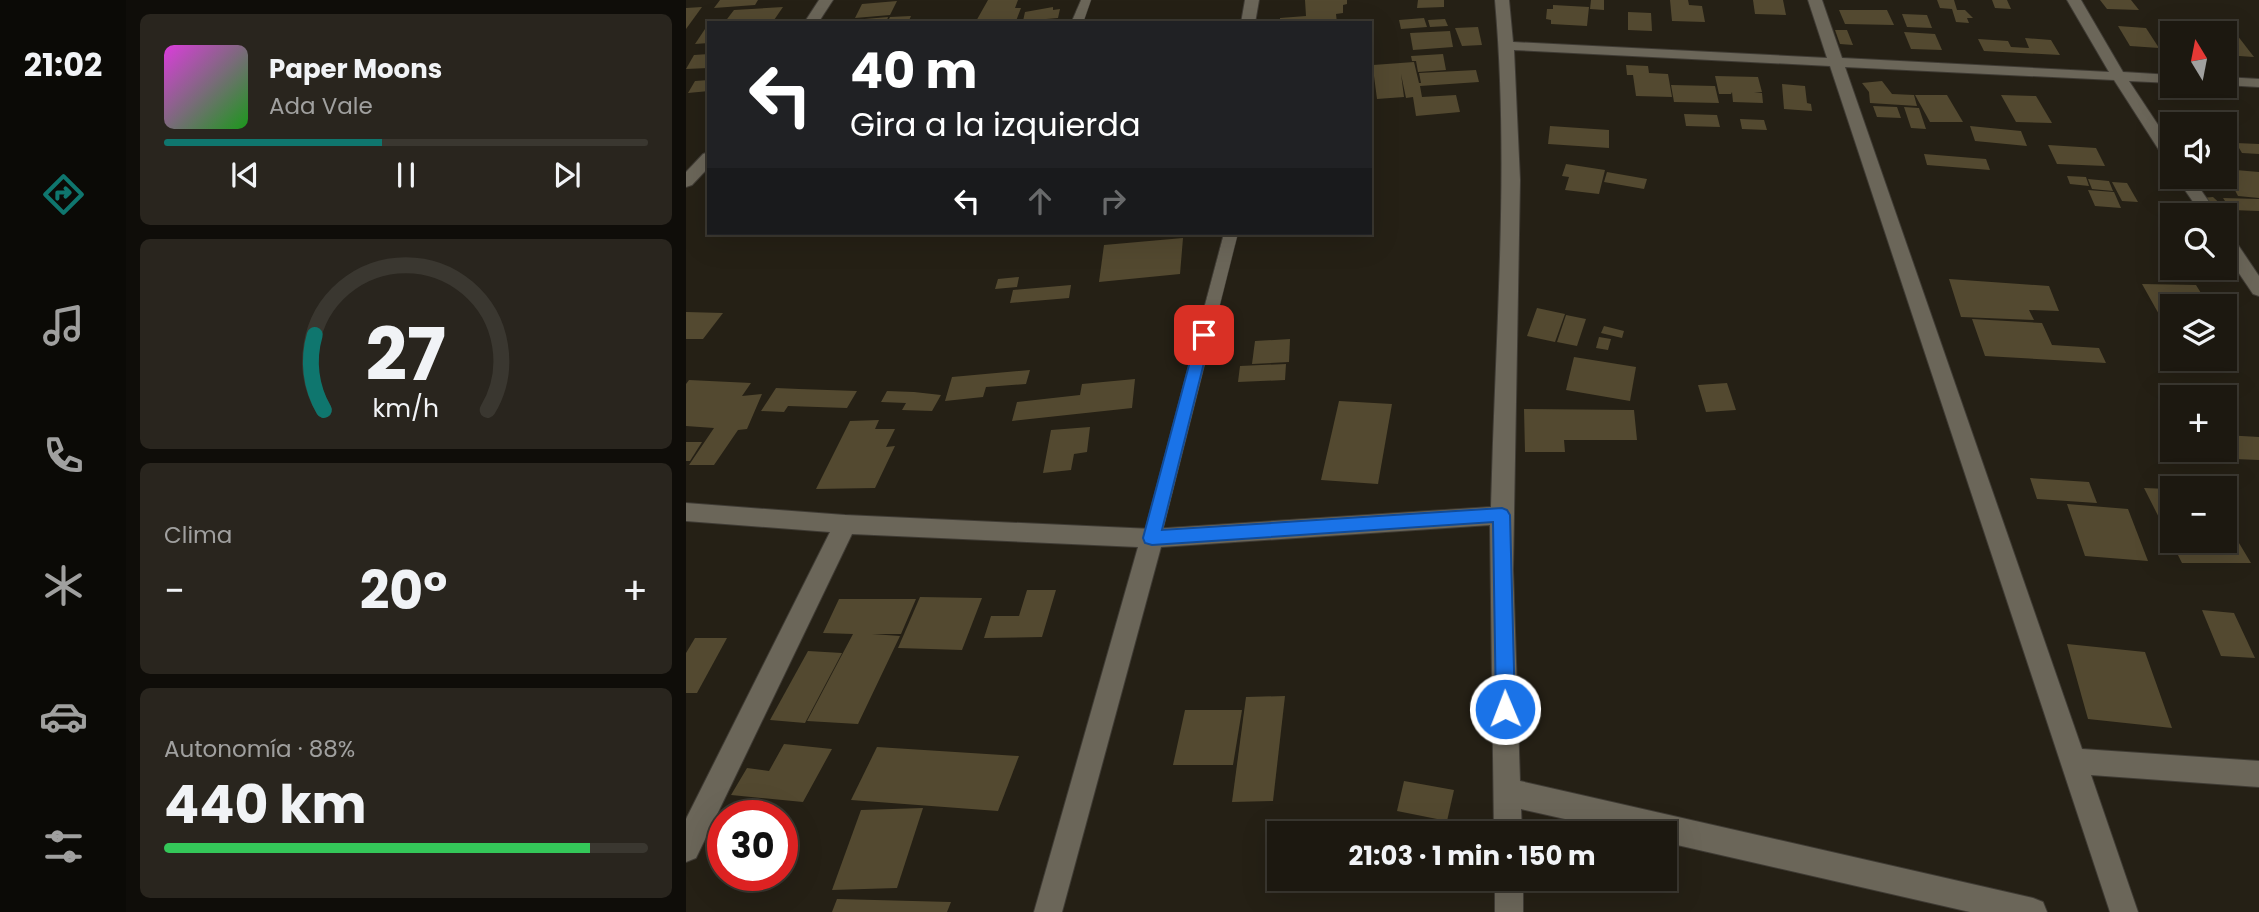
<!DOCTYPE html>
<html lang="es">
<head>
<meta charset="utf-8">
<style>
  :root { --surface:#1c1810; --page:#29251e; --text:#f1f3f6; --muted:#a0a09f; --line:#3a3730; --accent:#0f766e }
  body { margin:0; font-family:Poppins,sans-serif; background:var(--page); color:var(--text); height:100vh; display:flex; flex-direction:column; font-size:26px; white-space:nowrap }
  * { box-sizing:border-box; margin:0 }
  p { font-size:23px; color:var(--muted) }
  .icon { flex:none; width:38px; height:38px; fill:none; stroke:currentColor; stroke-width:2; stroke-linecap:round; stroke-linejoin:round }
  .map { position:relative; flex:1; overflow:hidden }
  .details { display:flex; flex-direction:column; gap:14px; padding:14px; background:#0f0d09; width:560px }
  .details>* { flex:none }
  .top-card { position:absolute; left:21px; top:21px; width:665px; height:214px; border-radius:0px; box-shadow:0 7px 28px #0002,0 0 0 2px var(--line); background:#202124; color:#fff; overflow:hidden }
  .needle { width:46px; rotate:350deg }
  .buttons { position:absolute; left:1474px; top:21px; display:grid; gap:14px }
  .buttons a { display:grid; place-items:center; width:77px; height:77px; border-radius:0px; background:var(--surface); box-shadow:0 7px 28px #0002,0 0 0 2px var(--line); font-size:35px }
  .speed { position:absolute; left:21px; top:800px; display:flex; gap:14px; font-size:35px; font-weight:700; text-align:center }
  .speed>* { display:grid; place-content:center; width:91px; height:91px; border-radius:50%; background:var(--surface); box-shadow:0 7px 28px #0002,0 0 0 2px var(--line); line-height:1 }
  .speed .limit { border:10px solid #d22; background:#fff; color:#111 }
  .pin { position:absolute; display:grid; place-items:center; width:60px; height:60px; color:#fff; margin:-30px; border-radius:14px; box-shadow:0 4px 10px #0006 }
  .me { position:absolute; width:77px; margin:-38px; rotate:359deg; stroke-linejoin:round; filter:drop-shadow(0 0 5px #0008) }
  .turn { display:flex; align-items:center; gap:24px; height:147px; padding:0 28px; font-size:32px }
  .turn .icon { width:91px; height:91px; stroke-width:2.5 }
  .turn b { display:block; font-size:49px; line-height:60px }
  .lanes { display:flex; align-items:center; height:66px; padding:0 28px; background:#0003; justify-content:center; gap:35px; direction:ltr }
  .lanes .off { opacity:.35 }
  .big { font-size:52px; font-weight:700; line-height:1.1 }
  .details .widget { flex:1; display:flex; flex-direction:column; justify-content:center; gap:10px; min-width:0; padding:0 24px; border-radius:10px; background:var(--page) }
  .details .dial { align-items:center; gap:0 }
  .dial svg { height:182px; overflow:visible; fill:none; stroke:var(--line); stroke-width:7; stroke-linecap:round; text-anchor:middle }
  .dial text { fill:var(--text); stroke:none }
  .song { display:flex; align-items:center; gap:21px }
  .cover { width:84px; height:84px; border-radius:10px; background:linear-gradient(135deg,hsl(300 70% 55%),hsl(120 70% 35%)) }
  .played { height:7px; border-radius:4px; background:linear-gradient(90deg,var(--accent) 45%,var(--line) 45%) }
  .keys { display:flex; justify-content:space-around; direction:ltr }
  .heat { display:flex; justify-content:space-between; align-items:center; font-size:38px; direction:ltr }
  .charge { height:10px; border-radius:5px; background:linear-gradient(90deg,#34c759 88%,var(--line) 0) }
  .trip { position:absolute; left:581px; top:821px; width:410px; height:70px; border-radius:0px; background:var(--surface); box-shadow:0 7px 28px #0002,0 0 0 2px var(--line); font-weight:700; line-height:70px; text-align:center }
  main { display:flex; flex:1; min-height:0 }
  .tabs { display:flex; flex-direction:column; width:126px; justify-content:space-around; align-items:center; background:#0b0a06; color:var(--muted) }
  .tabs .icon { width:49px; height:49px }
  .tabs .active { color:var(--accent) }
  .tabs b { font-size:32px; color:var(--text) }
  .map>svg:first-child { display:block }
  .building { fill:#534930 }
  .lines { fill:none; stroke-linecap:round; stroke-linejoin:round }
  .lane-casing { stroke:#3f3b34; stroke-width:1 }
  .street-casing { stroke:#3f3b34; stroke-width:2 }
  .lane { fill:#6b6659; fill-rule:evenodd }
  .street { fill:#6b6659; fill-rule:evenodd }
  .route { fill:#1a73e8; stroke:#114b97; stroke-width:2 }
</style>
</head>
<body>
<main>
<nav class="tabs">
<b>21:02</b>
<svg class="icon active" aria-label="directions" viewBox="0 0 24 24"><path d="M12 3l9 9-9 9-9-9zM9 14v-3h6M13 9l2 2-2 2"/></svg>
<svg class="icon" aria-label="music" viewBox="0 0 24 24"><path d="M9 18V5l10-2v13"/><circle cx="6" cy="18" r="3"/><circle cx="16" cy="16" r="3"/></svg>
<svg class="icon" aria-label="phone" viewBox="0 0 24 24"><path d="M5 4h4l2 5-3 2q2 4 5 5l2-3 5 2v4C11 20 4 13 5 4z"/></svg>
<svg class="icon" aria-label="climate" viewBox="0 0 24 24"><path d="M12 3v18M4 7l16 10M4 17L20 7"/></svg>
<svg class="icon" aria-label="car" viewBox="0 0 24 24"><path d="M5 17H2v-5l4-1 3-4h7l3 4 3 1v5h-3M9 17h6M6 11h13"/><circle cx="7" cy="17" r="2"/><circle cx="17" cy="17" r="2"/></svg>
<svg class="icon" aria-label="filters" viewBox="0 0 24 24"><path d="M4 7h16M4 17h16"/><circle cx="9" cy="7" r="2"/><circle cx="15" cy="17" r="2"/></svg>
</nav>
<section class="details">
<div class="widget">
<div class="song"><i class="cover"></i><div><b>Paper Moons</b><p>Ada Vale</p></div></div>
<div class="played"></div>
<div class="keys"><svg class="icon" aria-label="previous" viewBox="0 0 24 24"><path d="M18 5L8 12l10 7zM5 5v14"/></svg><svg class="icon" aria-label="pause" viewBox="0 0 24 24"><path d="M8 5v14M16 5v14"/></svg><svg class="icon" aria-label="next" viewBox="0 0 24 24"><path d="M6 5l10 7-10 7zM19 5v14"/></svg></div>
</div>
<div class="widget dial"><svg viewBox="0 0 100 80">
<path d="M14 69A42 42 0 1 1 86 69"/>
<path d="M14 69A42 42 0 0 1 10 36" stroke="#0f766e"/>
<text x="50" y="56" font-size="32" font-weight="700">27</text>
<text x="50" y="72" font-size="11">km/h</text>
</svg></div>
<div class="widget"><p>Clima</p>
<div class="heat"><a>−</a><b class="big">20°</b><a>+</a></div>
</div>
<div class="widget"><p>Autonomía · 88%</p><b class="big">440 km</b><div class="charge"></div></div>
</section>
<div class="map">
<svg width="1573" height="912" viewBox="0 0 1573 912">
  <rect width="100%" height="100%" fill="#252015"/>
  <g class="building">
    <polygon points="34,0 72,0 69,5 28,8"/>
    <polygon points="302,0 332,0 329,8 335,8 330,21 289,23"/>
    <polygon points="619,0 661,0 661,4 657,5 657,13 650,14 651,23 594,23 594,18 620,16"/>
    <polygon points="732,0 758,0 758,7 731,8"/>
    <polygon points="905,0 918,0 918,10 904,9"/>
    <polygon points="984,0 1002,0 1003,5 1016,6 1019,22 986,21"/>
    <polygon points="1067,0 1097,0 1100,15 1069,14"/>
    <polygon points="1251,0 1268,0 1271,10 1279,10 1287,18 1281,18 1283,23 1270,22 1266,9 1254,8"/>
    <polygon points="1306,0 1321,0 1325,9 1309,8"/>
    <polygon points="1414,0 1445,0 1453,10 1421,9"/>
    <polygon points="211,1 204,15 169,18 176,4"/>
    <polygon points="867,5 903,7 901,26 865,24 865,20 860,19 861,9 867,9"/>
    <polygon points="16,7 0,29 0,8"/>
    <polygon points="97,7 86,23 38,23 48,10"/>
    <polygon points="367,7 367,10 374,9 372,18 337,21 339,12"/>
    <polygon points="1153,10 1201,10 1208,25 1159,24"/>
    <polygon points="942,12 965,13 966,31 942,30"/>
    <polygon points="1216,14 1241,15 1246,28 1221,27"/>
    <polygon points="225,16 222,23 201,23 204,17"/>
    <polygon points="202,17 200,23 155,23 155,21"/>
    <polygon points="738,18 741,27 715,29 713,20"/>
    <polygon points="759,19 762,26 744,27 742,20"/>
    <polygon points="1432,26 1460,28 1473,48 1444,46"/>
    <polygon points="792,27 796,45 776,46 769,28"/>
    <polygon points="19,29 23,29 23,43 9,44"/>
    <polygon points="1149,30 1161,30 1167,45 1154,44"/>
    <polygon points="764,31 767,47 727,50 724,33"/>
    <polygon points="1218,32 1249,34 1256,50 1225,49"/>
    <polygon points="1538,34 1551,35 1568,57 1538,55"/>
    <polygon points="1339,38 1365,40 1374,55 1298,51 1292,39 1322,41 1325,47 1343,48"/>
    <polygon points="23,54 23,68 0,69 8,55"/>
    <polygon points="757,54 760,70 732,72 730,61 726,61 725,56"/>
    <polygon points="684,58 687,65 728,62 733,83 735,83 733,73 790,70 793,82 734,86 736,97 770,95 774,112 730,116 727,97 720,98 715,74 718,97 691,99 688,76 684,76"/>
    <polygon points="940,65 962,66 963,73 982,74 986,97 950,96 947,75 941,75"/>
    <polygon points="1029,76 1072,77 1076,92 1068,93 1076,93 1077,103 1047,102 1046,92 1045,94 1033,94"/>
    <polygon points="23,80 23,91 2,93 9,81"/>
    <polygon points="1196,81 1206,94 1228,95 1231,106 1184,103 1183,92 1176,83"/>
    <polygon points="1096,84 1119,86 1121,103 1125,104 1126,111 1098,109"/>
    <polygon points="985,85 1029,86 1033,103 988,102"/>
    <polygon points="1229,95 1261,95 1277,122 1244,122"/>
    <polygon points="1315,95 1350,96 1366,123 1330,122"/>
    <polygon points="1187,106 1211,107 1215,118 1191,117"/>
    <polygon points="1218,107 1233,108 1240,129 1225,128"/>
    <polygon points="998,114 1031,115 1034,127 1000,126"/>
    <polygon points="1054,119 1078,120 1081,130 1056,129"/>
    <polygon points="864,126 923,130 923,148 862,144"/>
    <polygon points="1284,126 1335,131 1341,146 1289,141"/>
    <polygon points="1550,143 1573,144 1573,154 1556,153"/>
    <polygon points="1362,145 1410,148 1419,166 1371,164"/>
    <polygon points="1238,154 1300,159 1304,170 1241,165"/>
    <polygon points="880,164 919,170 913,194 879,190 883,177 876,176"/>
    <polygon points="1538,169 1573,172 1573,198 1552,196"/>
    <polygon points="921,172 961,179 958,189 918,182"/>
    <polygon points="1381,176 1400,177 1403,186 1384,184"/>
    <polygon points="1402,179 1423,181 1427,191 1406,189"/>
    <polygon points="1426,182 1441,183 1452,202 1436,201"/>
    <polygon points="1402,190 1428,192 1435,208 1409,206"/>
    <polygon points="1527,197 1539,208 1526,210 1515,198"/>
    <polygon points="1537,198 1573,199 1573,211 1545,210"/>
    <polygon points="497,238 494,274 413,282 418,245"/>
    <polygon points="333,277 331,287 309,289 312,279"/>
    <polygon points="1263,279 1363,286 1373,311 1343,310 1348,320 1275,317"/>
    <polygon points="1456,284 1510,285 1523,306 1486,306 1486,325 1479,325"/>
    <polygon points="385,285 383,298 324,303 327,290"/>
    <polygon points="851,308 879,314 869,342 841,336"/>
    <polygon points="0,312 37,313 17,339 0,339"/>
    <polygon points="880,315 900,319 891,346 871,342"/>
    <polygon points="1286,319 1356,323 1366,345 1413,348 1420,363 1299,356"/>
    <polygon points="918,326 938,331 936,338 915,333"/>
    <polygon points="913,337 925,339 922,350 910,348"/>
    <polygon points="604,339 603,362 566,364 569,341"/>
    <polygon points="888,357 950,367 944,401 880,390"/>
    <polygon points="600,364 599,380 552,382 554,366"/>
    <polygon points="344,370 340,384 300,387 297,397 259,401 266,377"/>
    <polygon points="449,379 446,408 326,421 331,402 394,395 396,384"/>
    <polygon points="3,380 65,383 56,396 76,394 61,429 52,430 28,465 3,465 28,428 0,426 0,384"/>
    <polygon points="1041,383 1050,410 1020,412 1012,385"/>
    <polygon points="90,388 113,389 171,391 161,408 102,406 98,412 75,411"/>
    <polygon points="201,391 228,392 255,395 246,411 216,410 220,403 195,402"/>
    <polygon points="653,401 706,404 692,484 635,480"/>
    <polygon points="838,409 948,410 951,440 878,440 879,452 839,452"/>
    <polygon points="193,420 189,429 209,429 200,447 209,446 189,488 130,489 164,421"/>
    <polygon points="404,427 401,452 388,454 385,470 357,473 365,430"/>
    <polygon points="1538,435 1573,437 1573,460 1500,457 1497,450 1538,450"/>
    <polygon points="0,442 16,442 4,461 0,461"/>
    <polygon points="1344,478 1403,482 1411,503 1351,499"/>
    <polygon points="1458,488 1483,489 1486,494 1486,541 1553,543 1565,563 1496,563"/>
    <polygon points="1381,504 1442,509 1462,561 1399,556"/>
    <polygon points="341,590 370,590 356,637 298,638 305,616 333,616"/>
    <polygon points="234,597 296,598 276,650 212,648"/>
    <polygon points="153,599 230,599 215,634 186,634 214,636 172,724 121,721 167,634 137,633"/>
    <polygon points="1516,610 1548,613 1569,658 1535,656"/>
    <polygon points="9,638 41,638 11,693 0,693 0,653"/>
    <polygon points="1381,644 1459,652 1486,728 1402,719"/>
    <polygon points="122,651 156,653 119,723 84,720"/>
    <polygon points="599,696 587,801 546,802 560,697"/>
    <polygon points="499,710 556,710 547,765 487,765"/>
    <polygon points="98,744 146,749 117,802 45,795 61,768 83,771"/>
    <polygon points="191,747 333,756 312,811 165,800"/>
    <polygon points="718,781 768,790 761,821 711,811"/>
    <polygon points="237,808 211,888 146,890 175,810"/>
    <polygon points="151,899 265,902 261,912 146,912"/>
  </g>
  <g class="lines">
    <g class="lane-casing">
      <g id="lane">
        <polygon points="395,0 405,0 397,23 385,23"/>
        <polygon points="538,233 552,233 475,538 473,544 466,546 459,544 457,538"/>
      </g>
    </g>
    <g class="street-casing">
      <g id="street">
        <polygon points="133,0 147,0 132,23 118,23"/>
        <polygon points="559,0 573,0 569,23 555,23"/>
        <path d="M809,0H823L827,42L1141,58L1122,0H1136L1156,58L1423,72L1381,0H1395L1437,72L1486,75V83L1443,81L1486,146V163L1480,161L1428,80L1159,67L1396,749L1573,761V787L1405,775L1452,912H1424L1144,66L828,50L834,180L827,570L834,781L1347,898L1357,902L1361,912H1284L978,842V833H941L835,809L836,833H808L804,525L475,547L376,912H348L452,547L166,534L10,858L0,862V819L144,532L0,521V503L159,515L466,529L805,507C809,337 824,170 809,0Z"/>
        <polygon points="1538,77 1573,79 1573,87 1538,85"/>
        <polygon points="23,152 23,167 6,185 0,187 0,172 17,154"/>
        <polygon points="1490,177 1506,177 1532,215 1516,215"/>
        <polygon points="1538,232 1544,233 1573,276 1573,296 1567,294 1538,251"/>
        <rect x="809" y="878" width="28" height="34"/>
      </g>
    </g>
    <use href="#lane" class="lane"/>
    <use href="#street" class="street"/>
  </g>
  <polygon class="route" points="518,330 525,335 476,530 816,508 821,510 824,515 829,709 826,715 819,718 813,715 810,709 807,522 466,545 459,543 457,538 511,335"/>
</svg>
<div class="buttons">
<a><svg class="needle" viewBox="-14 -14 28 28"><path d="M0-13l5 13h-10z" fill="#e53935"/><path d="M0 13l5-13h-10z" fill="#a0a09f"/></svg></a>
<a><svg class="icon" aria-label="sound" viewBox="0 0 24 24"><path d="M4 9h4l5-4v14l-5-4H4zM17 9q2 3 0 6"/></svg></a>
<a><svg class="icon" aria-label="search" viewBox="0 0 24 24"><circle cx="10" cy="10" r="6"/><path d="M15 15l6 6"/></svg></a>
<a><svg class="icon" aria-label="layers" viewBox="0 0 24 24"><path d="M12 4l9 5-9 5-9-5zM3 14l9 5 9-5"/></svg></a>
<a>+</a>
<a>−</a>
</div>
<div class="speed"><div class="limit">30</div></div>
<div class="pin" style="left:518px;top:335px;background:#d93025"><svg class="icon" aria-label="arrive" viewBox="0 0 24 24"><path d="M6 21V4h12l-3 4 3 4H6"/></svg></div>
<svg class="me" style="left:819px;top:709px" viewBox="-20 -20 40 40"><circle r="17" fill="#1a73e8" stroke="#fff" stroke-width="3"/><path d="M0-11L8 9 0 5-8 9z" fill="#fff"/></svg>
<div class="trip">21:03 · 1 min · 150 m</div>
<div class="top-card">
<div class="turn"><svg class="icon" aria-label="left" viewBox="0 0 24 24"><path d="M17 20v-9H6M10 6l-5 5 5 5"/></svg><div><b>40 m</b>Gira a la izquierda</div></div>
<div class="lanes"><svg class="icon" aria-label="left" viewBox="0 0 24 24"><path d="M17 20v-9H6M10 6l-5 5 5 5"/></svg><svg class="icon off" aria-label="ahead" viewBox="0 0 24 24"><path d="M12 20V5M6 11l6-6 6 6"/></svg><svg class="icon off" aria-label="right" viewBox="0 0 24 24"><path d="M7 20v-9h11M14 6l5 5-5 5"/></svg></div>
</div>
</div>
</main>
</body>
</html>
